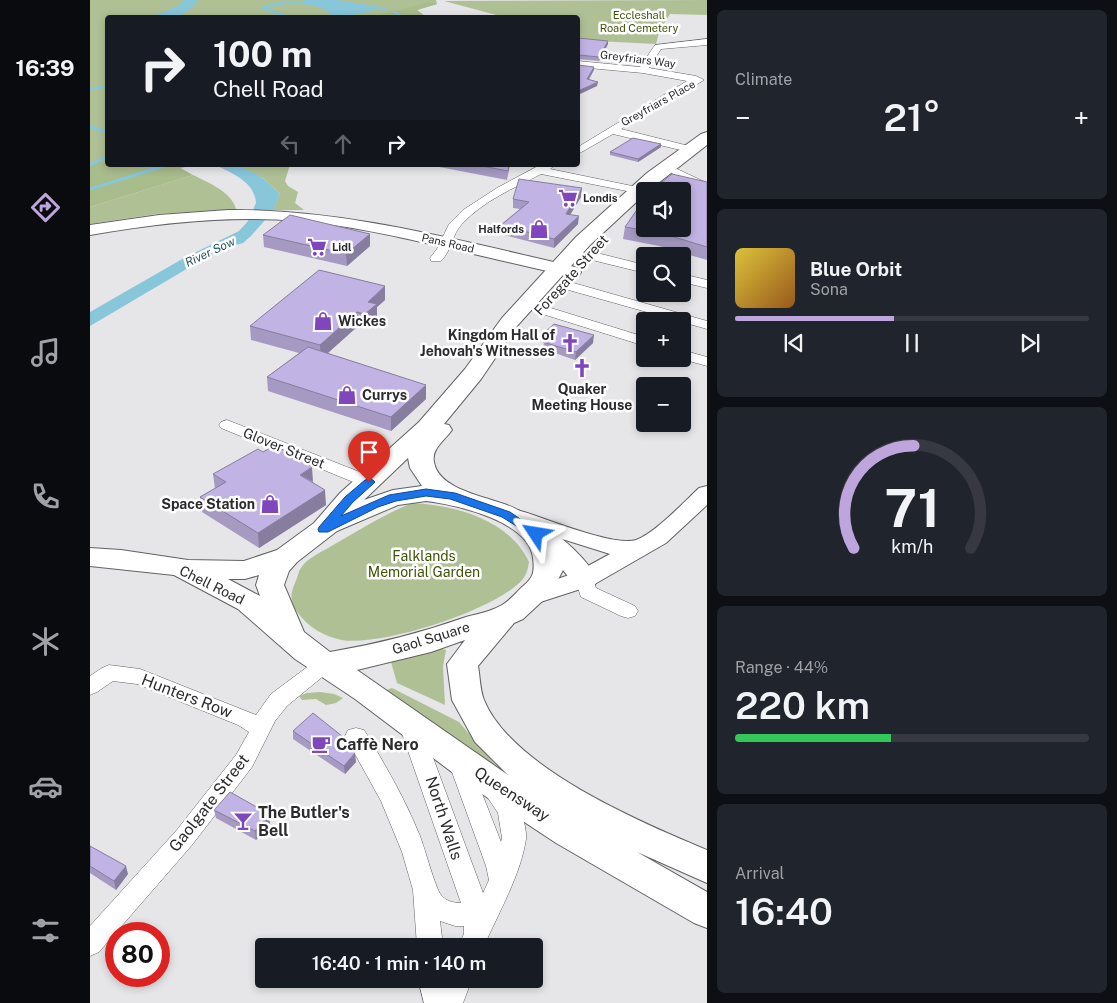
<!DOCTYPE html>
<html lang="en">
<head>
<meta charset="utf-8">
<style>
  :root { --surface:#171b24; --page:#20242c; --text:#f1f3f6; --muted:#9ea1a6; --line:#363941; --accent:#bea6dc }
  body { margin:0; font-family:"Public Sans",sans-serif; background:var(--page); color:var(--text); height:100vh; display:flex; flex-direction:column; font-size:19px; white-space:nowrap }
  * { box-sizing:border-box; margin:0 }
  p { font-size:16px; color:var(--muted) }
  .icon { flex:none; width:28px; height:28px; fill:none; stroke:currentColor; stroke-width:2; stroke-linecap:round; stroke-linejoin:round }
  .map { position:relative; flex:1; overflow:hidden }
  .drawer { display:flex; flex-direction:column; gap:10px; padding:10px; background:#0d0f14; width:410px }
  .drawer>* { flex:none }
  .hud { position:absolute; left:15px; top:15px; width:475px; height:152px; border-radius:5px; box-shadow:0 2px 8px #0003; background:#171b24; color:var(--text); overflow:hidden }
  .fabs { position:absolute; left:546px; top:182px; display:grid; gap:10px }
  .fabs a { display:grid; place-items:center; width:55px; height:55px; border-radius:5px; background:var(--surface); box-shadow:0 2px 8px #0003; font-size:25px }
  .speed { position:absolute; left:15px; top:922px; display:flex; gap:10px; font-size:25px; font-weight:700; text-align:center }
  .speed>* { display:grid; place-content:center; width:65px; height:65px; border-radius:50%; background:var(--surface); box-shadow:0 2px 8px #0003; line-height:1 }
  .speed .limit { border:8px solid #d22; background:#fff; color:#111 }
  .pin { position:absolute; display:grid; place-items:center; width:42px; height:42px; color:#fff; margin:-51px -21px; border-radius:50% 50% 50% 0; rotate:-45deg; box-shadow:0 0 5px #0007 }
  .pin .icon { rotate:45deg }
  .me { position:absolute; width:55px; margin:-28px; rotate:303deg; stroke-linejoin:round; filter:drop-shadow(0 0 4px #0008) }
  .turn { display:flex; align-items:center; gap:18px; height:105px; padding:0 25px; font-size:22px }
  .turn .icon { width:65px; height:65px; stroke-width:2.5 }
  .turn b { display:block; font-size:35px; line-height:42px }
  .lanes { display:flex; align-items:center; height:48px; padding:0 25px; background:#0003; justify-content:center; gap:25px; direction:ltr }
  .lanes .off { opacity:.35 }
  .big { font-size:38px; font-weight:600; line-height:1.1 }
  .drawer .widget { flex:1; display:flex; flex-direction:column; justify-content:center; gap:8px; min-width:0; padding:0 18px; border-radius:8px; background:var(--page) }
  .drawer .dial { align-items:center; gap:0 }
  .dial svg { height:130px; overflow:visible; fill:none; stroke:var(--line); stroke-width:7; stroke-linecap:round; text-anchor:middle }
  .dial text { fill:var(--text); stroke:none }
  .song { display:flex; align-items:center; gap:15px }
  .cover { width:60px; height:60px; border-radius:8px; background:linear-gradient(135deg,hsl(50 70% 55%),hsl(30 70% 35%)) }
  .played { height:5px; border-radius:2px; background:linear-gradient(90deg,var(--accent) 45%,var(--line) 45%) }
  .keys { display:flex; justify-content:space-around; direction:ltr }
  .heat { display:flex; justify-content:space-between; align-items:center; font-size:28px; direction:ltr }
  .charge { height:8px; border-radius:4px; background:linear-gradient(90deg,#34c759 44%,var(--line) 0) }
  .trip { position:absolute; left:165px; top:938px; width:288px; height:50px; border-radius:5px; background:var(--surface); box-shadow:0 2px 8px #0003; font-weight:600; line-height:50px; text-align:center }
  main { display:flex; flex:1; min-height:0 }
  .dock { display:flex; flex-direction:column; width:90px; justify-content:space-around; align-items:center; background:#090b0e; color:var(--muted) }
  .dock .icon { width:35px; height:35px }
  .dock .current { color:var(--accent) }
  .dock b { font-size:22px; color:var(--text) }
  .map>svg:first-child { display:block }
  .green { fill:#afc095 }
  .forest { fill:#a9bc8c }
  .water { fill:#88c6da }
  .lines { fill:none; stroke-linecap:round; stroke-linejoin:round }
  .stream-far1 { stroke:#88c6da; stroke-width:2.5 }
  .stream { stroke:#88c6da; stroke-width:3 }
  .river { fill:#88c6da; fill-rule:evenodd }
  .minor-casing { stroke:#626164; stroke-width:1 }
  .major-casing { stroke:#626164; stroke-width:2 }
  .highway-casing { stroke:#626164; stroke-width:2 }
  .minor { fill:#fff; fill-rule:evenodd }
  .major { fill:#fff; fill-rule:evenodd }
  .highway { fill:#fff; fill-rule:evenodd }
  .wall { fill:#a69ac3 }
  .shaded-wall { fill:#877d9f }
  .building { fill:#c1b3e3; stroke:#877d9f }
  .route { fill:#1a73e8; stroke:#114b97 }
  .labels { text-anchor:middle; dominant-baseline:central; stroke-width:5; stroke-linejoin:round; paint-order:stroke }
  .far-park-label { font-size:11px; fill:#3f5409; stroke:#fff }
  .far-street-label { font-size:11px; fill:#2c2b2d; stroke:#fff }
  .far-poi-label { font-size:11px; font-weight:bold; fill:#2c2b2d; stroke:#fff; text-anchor:start }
  .far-water-label { font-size:12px; font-style:italic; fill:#215564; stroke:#fff }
  .street-label { font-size:14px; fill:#2c2b2d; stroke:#fff }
  .poi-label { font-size:14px; font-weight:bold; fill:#2c2b2d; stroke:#fff; text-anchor:start }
  .park-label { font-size:14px; fill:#3f5409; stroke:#fff }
  .near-street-label { font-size:16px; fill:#2c2b2d; stroke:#fff }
  .near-poi-label { font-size:16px; font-weight:bold; fill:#2c2b2d; stroke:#fff; text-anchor:start }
</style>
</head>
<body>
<main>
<nav class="dock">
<b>16:39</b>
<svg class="icon current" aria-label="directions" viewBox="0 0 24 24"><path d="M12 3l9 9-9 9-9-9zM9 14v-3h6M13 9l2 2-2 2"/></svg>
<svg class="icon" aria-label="music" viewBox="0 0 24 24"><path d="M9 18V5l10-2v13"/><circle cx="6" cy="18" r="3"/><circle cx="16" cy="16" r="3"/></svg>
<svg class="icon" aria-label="phone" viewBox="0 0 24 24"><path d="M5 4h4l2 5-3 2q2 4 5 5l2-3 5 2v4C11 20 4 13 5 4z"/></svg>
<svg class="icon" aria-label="climate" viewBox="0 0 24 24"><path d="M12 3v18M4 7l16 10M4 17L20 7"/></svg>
<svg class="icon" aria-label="car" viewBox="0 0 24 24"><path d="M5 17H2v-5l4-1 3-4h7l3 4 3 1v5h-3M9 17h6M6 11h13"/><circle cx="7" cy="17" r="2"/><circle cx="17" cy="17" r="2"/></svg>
<svg class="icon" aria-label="filters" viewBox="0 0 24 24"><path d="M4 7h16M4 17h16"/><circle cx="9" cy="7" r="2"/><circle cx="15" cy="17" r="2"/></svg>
</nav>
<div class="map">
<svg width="617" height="1003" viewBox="0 0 617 1003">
  <rect width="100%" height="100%" fill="#e6e5e8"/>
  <g class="green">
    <polygon points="0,0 346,0 347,4 327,10 336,17 18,18 18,165 103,165 0,192"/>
    <polygon points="617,0 617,15 580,14 569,32 566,44 506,41 488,38 488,18 414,17 354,1"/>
    <polygon points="146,165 200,165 195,181 198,186 208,192 205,203 214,210 183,210 190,194 173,178"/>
    <path d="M103,175C117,182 142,192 146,209L66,214L0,224V207Z"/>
    <path d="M322,503C365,505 420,520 439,562C438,568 437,574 433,579C407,610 291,647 252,640C235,637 218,627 208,613C198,600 201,592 207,578C208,575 209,570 211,568C218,557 234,551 245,544C271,529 295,514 322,503Z"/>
    <polygon points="350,648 356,650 353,666 355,705 307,683 301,662"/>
    <polygon points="302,688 369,722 403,762 435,792 296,690"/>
    <polygon points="230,692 244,694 253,698 246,703 236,705 226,699 212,700 209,696 217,693"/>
  </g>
  <g class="forest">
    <polygon points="341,2 347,4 327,10 336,17 280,17"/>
    <polygon points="8,160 18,166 50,165 61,170 77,165 85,165 103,175 0,207 0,165"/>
  </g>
  <g class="water">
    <polygon points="215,0 239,0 286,7 282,11 253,17 243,15 238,8 211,2"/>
    <path d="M125,165H146L162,172L173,178L190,194L183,211L161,236L153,243L129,250L117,257L0,326V312L94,258L149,231L158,221L166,203C165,182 142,173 125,165Z"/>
  </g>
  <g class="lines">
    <g class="stream-far1">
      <polyline points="239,0 296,9"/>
      <polyline points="304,12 314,18"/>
      <path d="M201,18L173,8C192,0 229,0 243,15L241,18"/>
      <polyline points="0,89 18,86"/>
    </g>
    <g class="stream">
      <polyline points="0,127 18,132"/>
      <polyline points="0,165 18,156"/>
      <polyline points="0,189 77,165"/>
    </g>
    <path class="river" d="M94,0H108C96,17 83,18 64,18L66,15L88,6Z"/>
    <g class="minor-casing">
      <g id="minor">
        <polygon points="617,39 617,45 571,49 559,68 606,76 614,80 531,129 603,147 604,149 603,151 599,152 523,134 488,154 488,147 597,81 553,73 488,67 488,61 550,67 565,45"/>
        <path d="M450,165H465L460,169L547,187L553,190L547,193L451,174C424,188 393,201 372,224C362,234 362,250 351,261H341L340,258L347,249L359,224L373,210L407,188Z"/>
        <polygon points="587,169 617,183 617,190 583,174 581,172 583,170"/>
        <polygon points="499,251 555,265 555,273 494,258 493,255"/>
        <polygon points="592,274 617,280 617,288 592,282"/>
        <polygon points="473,280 617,321 617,329 468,287 466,284"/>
        <polygon points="451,305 555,337 555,346 446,312 444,309"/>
        <polygon points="592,350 617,357 617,366 592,359"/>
        <polygon points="137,420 285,478 288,482 285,486 279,487 273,486 131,428 129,425 131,422"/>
        <polygon points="494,573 501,575 506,588 545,606 548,611 545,616 538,618 531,616 491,597 485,579 487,575"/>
        <polygon points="235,657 242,659 245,664 242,669 197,706 185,721 162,767 102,845 9,952 0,956 0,926 86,831 146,755 159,732 148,725 47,684 23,681 7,692 0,695 0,676 12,668 19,665 50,669 166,715 181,694 228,659"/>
        <path d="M320,717L328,719L331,725L393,893L399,880L396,866L358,761L361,755L369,752L377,755L411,842L412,838L408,813L394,792L398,785C411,781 415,786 422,796C430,808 437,825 436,839C431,874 408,914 394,946H368L374,934V926H365L350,921L353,946H327L323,890L312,852L291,801L255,736L258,730L266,728L274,730C295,764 315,799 330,836C335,849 345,887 351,895C356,901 363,903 371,903L309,725L312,719Z"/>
        <polygon points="328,979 354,979 355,981 356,979 382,979 373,1003 334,1003"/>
      </g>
    </g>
    <g class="major-casing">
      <g id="major">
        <path d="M138,210C250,209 359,238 468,263L489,268L491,272L489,276L483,277C440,267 397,257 353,247C305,236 257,225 208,221C138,215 68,223 0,235V225L69,215Z"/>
        <path d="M617,486V505L576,543L503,585L441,605L432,603L429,597L432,591L485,573L520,554L418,522L415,517L418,512L426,510L434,512C457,519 525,547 546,540C564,534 594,502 609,488Z"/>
      </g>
    </g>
    <g class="highway-casing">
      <path id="highway" d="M617,132V145L558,191H555V194L500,245L427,326L391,379L354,424L359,425L362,430C355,440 341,449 344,462C349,493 406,497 428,510C459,527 489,548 508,579L504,586C484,591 484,583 473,570L461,593L433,619L424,623L388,666C390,677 390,690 394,700C422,768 552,823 617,850V883L547,852L617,892V928L604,923L466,843L383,788L265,699L205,659L148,609L84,575L0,566V548L31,550L98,560L154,561L187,550L224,523L250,493L329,422L375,369L412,318L486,237L557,173L611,134ZM318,458L320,468L332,486L303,490L274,500ZM336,501C367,505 439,521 443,558C445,573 443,578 432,587C426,593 419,601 412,605C402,611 388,614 376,617C331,633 287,644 240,652L214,632L194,585L199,571L207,562L247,531L308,505ZM169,575L166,585L170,596L138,579H155ZM375,640L357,664L362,700L385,742L418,775L267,670L341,652Z"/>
    </g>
    <use href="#minor" class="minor"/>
    <use href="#major" class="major"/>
    <use href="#highway" class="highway"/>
  </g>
  <g class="wall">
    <polygon points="488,38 518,41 518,44 509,61 488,59"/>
    <polygon points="571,144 571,147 548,162 520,155 520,152"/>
    <polygon points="339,165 420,165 417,180"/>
    <polygon points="617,182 617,260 569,246 533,239 535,227"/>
    <polygon points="491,197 480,215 488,224 464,248 410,234 411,225 430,209 423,208 423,199"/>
    <polygon points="280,234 280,246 257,266 174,247 173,235"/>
    <polygon points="295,300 287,307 287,317 276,328 268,326 238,353 336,399 301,431 178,391 177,377 209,353 161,340 160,326"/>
    <polygon points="453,334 503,343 485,360 453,349 454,342 452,341"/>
    <polygon points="123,474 223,482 236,505 169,548 112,512 110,497 125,489"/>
    <polygon points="203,731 266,762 255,774 203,739"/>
    <polygon points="124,810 180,823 166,840 126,818"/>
    <polygon points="0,846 38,874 26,890 0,873"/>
  </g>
  <g class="shaded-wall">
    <polygon points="518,41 518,44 509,61 509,57"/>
    <polygon points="504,67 504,70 497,83 497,79"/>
    <polygon points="508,82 507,86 488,95 488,91"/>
    <polygon points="571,144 571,147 548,162 548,159"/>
    <polygon points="492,188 491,197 475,223 476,214"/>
    <polygon points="489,216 488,224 464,248 464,239"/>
    <polygon points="280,234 280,246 257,266 256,254"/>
    <polygon points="295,286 295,300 287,307 287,317 276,328 275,314 278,302"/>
    <polygon points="267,312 268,326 231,359 230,345"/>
    <polygon points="504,335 503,343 485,360 486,352"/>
    <polygon points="336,385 336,399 301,431 301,417"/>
    <polygon points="222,467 223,482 210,475"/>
    <polygon points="235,490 236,505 169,548 168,533"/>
    <polygon points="265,753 266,762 255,774 254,766"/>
    <polygon points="179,814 180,823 166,840 165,831"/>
    <polygon points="36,866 38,874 26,890 24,881"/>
  </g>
  <g class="building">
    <polygon points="488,38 518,41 509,57 489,55 488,56"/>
    <polygon points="488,65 504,67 497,79 508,82 488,91"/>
    <polygon points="543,138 571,144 548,159 520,152"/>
    <polygon points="387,165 419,165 418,171"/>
    <polygon points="582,174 617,182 617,247 571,233 535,227 555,198 555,229 592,229 592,191 561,191"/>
    <polygon points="429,179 492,188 476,214 489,216 464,239 411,225 439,202 423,199"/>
    <polygon points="200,215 280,234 256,254 173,235"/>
    <polygon points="229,270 295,286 278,302 287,304 275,314 267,312 230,345 160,326"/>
    <polygon points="464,324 504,335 486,352 453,342 460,336 453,334"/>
    <polygon points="218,347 336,385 301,417 177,377"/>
    <polygon points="185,445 222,467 210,475 235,490 168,533 110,497 136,482 123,474 168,449 173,452"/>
    <polygon points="223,713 257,740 265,753 254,766 203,731"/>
    <polygon points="140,792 179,814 165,831 124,810"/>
    <polygon points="0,846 36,866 24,881 0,866"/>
  </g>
  <polygon class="route" points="279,479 283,480 285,482 283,484 263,502 251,516 299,495 336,489 365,493 420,512 452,534 446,537 442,536 412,517 360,499 336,496 306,501 288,507 238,532 229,532 228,529 229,527 255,497 275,480"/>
  <defs>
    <g id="supermarket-bare" transform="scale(1.5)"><path d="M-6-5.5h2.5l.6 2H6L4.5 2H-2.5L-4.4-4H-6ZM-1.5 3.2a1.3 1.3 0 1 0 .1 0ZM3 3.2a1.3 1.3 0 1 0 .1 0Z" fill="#8047bd" stroke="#fff" stroke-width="2.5" paint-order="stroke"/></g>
    <g id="shop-bare" transform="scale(1.5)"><path d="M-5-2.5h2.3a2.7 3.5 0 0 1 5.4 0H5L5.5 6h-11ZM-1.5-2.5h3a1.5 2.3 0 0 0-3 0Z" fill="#8047bd" stroke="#fff" stroke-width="2.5" paint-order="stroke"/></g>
    <g id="church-bare" transform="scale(1.5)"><path d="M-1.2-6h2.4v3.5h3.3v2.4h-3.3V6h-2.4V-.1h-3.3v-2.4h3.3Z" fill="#8047bd" stroke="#fff" stroke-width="2.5" paint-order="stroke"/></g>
    <g id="cafe-bare" transform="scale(1.5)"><path d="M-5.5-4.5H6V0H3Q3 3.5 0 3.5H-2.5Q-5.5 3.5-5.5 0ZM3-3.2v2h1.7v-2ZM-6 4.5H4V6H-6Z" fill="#8047bd" stroke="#fff" stroke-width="2.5" paint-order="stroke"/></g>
    <g id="bar-bare" transform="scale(1.5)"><path d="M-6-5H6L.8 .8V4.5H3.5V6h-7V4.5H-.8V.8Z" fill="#8047bd" stroke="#fff" stroke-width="2.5" paint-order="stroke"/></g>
  </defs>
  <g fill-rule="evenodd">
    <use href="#supermarket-bare" x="478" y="198"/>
    <use href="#shop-bare" x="449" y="229"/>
    <use href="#supermarket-bare" x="227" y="247"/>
    <use href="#shop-bare" x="233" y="321"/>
    <use href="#church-bare" x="480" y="343"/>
    <use href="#church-bare" x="492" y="368"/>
    <use href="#shop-bare" x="257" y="395"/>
    <use href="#shop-bare" x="180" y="504"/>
    <use href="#cafe-bare" x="231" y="744"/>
    <use href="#bar-bare" x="153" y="821"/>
  </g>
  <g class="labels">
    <g class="far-park-label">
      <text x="549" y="15">Eccleshall<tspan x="549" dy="13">Road Cemetery</tspan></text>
    </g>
    <g class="far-street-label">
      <text transform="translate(548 59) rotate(7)">Greyfriars Way</text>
      <text transform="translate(568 103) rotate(-29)">Greyfriars Place</text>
      <text transform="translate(358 243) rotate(13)">Pans Road</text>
    </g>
    <g class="far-poi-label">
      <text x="493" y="198">Londis</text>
      <text x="434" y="229" text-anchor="end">Halfords</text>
      <text x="242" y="247">Lidl</text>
    </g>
    <g class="far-water-label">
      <text transform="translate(120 252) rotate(-25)">River Sow</text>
    </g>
    <g class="street-label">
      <text transform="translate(481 275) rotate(-48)">Foregate Street</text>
      <text transform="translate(194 448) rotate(22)">Glover Street</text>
      <text transform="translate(122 585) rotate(26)">Chell Road</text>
      <text transform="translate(341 638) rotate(-17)">Gaol Square</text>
    </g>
    <g class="poi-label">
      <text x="248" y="321">Wickes</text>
      <text x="465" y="335" text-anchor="end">Kingdom Hall of<tspan x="465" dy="16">Jehovah's Witnesses</tspan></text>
      <text x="492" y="389" text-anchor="middle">Quaker<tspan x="492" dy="16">Meeting House</tspan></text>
      <text x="272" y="395">Currys</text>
      <text x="165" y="504" text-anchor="end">Space Station</text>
    </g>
    <g class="park-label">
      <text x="334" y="556">Falklands<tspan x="334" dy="16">Memorial Garden</tspan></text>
    </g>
    <g class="near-street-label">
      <text transform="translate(97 696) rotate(21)">Hunters Row</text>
      <text transform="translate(422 794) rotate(33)">Queensway</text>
      <text transform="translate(119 803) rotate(-52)">Gaolgate Street</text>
      <text transform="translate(354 818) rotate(72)">North Walls</text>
    </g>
    <g class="near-poi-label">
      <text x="246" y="744">Caffè Nero</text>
      <text x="168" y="812">The Butler's<tspan x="168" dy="18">Bell</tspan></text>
    </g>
  </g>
</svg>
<div class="fabs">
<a><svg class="icon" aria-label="sound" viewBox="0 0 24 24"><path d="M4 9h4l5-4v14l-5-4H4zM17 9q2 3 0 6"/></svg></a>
<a><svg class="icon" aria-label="search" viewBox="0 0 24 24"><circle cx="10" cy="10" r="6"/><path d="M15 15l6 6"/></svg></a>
<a>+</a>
<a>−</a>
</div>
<div class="speed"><div class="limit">80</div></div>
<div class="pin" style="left:279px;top:482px;background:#d93025"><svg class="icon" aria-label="arrive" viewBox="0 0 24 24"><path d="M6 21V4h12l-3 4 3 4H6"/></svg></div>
<svg class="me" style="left:446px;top:534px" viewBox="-20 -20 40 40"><path d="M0-17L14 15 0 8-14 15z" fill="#1a73e8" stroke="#fff" stroke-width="4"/></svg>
<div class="trip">16:40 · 1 min · 140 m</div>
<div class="hud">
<div class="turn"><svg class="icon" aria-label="right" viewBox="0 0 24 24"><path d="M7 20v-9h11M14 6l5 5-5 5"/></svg><div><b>100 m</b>Chell Road</div></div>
<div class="lanes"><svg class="icon off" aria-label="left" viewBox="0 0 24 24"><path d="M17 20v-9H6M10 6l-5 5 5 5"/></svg><svg class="icon off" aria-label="ahead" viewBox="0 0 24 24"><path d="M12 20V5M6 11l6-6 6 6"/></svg><svg class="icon" aria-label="right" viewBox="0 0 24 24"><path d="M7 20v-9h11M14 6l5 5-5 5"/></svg></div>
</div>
</div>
<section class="drawer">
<div class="widget"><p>Climate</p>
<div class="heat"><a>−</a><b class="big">21°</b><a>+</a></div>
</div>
<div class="widget">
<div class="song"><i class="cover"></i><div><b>Blue Orbit</b><p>Sona</p></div></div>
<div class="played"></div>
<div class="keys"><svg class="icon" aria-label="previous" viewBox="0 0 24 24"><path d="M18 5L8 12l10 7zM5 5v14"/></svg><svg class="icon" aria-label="pause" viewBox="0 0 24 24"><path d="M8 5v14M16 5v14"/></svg><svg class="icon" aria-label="next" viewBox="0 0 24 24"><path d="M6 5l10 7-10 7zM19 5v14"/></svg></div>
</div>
<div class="widget dial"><svg viewBox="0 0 100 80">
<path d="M14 69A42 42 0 1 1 86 69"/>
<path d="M14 69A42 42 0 0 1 51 6" stroke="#bea6dc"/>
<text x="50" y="56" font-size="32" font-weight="700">71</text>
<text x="50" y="72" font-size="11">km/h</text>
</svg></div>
<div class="widget"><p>Range · 44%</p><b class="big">220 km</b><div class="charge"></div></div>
<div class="widget"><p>Arrival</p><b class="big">16:40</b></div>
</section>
</main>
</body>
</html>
